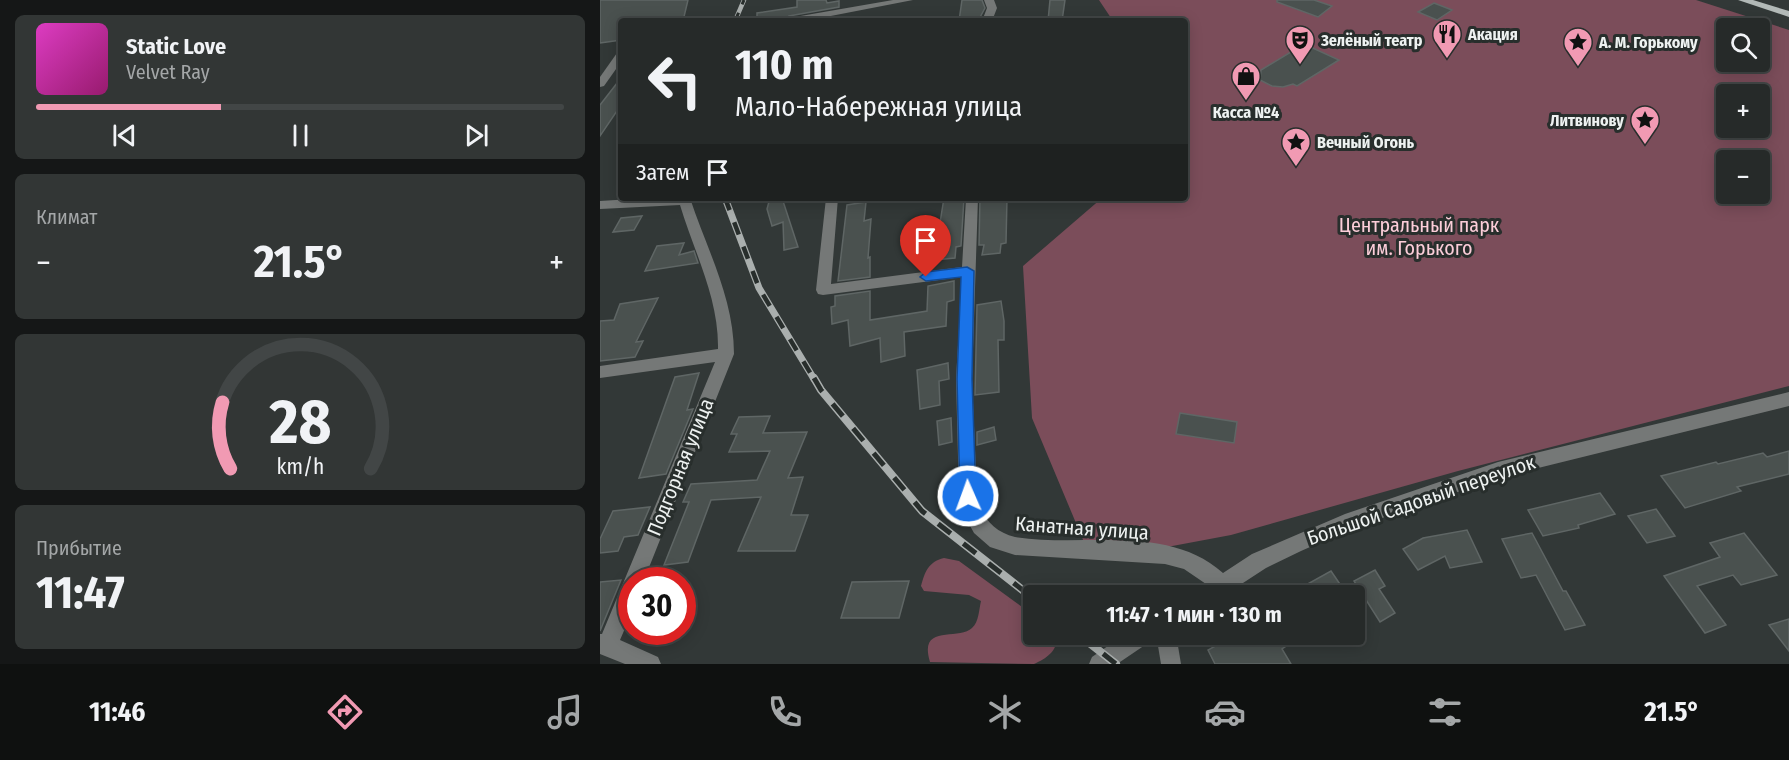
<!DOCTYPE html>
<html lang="ru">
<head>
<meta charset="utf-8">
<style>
  :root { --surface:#262a29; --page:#323635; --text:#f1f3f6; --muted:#a4a7a8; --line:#424646; --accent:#f19ab3 }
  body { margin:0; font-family:"Fira Sans Condensed",sans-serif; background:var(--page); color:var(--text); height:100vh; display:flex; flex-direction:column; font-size:22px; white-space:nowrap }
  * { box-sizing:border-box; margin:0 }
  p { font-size:20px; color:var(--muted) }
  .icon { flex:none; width:33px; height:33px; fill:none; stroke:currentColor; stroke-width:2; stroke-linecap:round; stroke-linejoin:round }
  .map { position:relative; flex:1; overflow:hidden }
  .details { display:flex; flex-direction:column; gap:15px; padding:15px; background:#151717; width:600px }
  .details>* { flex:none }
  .top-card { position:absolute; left:18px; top:18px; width:570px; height:183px; border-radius:6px; box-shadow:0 3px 15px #0003,0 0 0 2px var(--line); background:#262a29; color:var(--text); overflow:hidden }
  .tools { position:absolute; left:1116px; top:18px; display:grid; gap:12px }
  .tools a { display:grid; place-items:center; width:54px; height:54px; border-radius:6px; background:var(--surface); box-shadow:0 3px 15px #0003,0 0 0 2px var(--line); font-size:30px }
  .speed { position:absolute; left:18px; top:567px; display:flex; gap:12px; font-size:30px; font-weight:700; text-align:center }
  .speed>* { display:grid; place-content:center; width:78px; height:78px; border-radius:50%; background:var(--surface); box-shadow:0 3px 15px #0003,0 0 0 2px var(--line); line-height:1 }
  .speed .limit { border:9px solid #d22; background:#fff; color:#111 }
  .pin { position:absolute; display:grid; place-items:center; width:51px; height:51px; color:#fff; margin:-62px -26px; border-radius:50% 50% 50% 0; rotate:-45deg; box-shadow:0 0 6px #0007 }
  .pin .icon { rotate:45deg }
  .me { position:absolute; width:66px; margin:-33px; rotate:358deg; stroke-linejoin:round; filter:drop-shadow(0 0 4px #0008) }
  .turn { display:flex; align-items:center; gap:21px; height:126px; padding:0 18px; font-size:27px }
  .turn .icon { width:78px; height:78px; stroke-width:2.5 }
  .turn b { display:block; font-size:42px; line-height:51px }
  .then { display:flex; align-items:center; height:57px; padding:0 18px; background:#0003; gap:12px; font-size:22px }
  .big { font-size:45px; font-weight:700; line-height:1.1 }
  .details .widget { flex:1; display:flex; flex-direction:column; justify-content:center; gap:9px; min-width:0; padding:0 21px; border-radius:9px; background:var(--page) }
  .details .dial { align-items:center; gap:0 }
  .dial svg { height:156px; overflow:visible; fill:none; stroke:var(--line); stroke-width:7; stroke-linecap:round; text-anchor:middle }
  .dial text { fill:var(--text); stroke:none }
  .song { display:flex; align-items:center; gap:18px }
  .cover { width:72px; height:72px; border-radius:9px; background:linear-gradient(135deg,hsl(310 70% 55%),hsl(320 70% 35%)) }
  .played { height:6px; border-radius:3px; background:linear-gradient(90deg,var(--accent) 35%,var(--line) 35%) }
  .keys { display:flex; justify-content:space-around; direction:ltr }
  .heat { display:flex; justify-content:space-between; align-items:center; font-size:33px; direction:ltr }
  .trip { position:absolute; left:423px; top:585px; width:342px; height:60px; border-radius:6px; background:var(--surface); box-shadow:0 3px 15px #0003,0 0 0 2px var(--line); font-weight:700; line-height:60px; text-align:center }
  .tabs { display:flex; height:96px; justify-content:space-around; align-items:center; background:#0f1110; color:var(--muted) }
  .tabs .icon { width:42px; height:42px }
  .tabs .selected { color:var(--accent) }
  .tabs b { font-size:27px; color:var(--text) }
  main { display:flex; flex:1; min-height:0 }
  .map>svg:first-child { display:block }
  .green { fill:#7b4d5a; fill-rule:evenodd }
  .building { fill:#4a514f; stroke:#5f6665; stroke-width:1.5 }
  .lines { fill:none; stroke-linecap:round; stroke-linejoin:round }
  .minor { fill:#757877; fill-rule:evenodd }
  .major { fill:#b2b9b7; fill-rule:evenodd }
  .rail-far2-casing { stroke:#aaafae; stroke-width:4.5 }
  .rail-far1-casing { stroke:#aaafae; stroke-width:7 }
  .rail-casing { stroke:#aaafae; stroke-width:8 }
  .rail-far2 { stroke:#282e2c; stroke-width:3; stroke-dasharray:9; stroke-linecap:butt }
  .rail-far1 { stroke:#282e2c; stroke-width:4.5; stroke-dasharray:13; stroke-linecap:butt }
  .rail { stroke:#282e2c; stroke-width:5; stroke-dasharray:16; stroke-linecap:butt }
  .route { fill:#1a73e8; stroke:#114b97; stroke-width:1.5 }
  .labels { text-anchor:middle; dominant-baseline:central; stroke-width:6; stroke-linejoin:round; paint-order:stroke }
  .far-poi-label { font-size:16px; font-weight:bold; fill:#eef2f1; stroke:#282e2c; text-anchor:start }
  .park-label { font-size:20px; fill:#fccdd9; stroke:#282e2c }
  .street-label { font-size:20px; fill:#eef2f1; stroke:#282e2c }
</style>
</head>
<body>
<main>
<section class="details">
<div class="widget">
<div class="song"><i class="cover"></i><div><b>Static Love</b><p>Velvet Ray</p></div></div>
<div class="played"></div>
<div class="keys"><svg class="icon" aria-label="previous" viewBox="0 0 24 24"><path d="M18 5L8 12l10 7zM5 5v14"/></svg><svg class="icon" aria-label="pause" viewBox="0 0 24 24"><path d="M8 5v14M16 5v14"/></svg><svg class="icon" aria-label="next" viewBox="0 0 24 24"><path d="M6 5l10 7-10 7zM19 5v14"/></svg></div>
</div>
<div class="widget"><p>Климат</p>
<div class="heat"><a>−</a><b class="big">21.5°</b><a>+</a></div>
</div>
<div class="widget dial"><svg viewBox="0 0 100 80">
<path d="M14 69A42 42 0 1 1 86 69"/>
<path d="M14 69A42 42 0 0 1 10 35" stroke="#f19ab3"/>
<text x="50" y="56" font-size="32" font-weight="700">28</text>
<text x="50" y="72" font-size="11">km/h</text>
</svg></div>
<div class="widget"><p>Прибытие</p><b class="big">11:47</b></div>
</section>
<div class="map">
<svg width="1189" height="664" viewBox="0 0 1189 664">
  <rect width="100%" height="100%" fill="#323837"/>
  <g class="green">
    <path d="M499,0H1096L1189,30V386L858,471L631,535L567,547H486L432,418L423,266L502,198H585V21H513ZM1126,28H1160V62H1126ZM1126,94H1160V128H1126ZM1126,160H1160V194H1126Z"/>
    <path d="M344,558L359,561L433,615L434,634L457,635C458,651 447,658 434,664L330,662C318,623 359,641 372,628C379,622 379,609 381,601L369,595L324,591L321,586C325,572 328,562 344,558Z"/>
  </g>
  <g class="building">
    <polygon points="0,0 88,0 83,21 21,21 21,40 0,43"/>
    <polygon points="197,0 226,0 227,3 239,1 239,7 189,16 182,21 157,21 157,13 197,7"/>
    <polygon points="362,0 382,0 385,8 378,21 359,21"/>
    <polygon points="450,0 465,0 462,21 448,21"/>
    <polygon points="677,0 714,0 732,6 718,17 677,2"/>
    <polygon points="834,3 852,10 837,20 818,12"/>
    <polygon points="704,44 739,60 697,86 693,84 683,87 672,86 660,80 661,70"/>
    <polygon points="21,78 21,105 0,136 0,105"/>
    <polygon points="170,198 182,198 198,247 184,250 183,222 172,226 167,209"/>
    <polygon points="344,198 364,198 361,246 356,247 355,258 334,260"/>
    <polygon points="380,198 407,198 406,243 401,244 400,253 382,255 384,245 379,245"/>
    <polygon points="266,202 264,221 271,219 268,258 270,257 270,277 238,281 247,205"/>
    <polygon points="42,216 34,230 13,232 21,218"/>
    <polygon points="84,243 79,255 94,251 98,263 45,271 57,246"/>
    <polygon points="354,281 354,300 347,302 346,326 304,332 305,356 281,362 280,338 250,346 248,320 232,324 231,307 235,306 235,296 270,291 270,320 327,311 328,286"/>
    <polygon points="58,298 36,342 43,341 35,357 0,361 0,321 14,320 20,304"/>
    <polygon points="401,301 404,321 404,340 398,340 399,392 375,395 377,305"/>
    <polygon points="348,363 349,379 339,381 340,405 320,409 317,370"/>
    <polygon points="99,373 87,410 93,409 66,474 39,478 75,377"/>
    <polygon points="580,413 637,422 634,443 576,434"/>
    <polygon points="170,416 163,433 207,432 188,478 203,477 191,515 208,515 195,551 138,551 161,497 111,500 88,562 64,565 89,502 83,502 91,484 157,480 170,451 129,452 137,434 131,434 139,417"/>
    <polygon points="351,418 352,442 339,445 337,421"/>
    <polygon points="394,427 396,440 377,445 377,432"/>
    <polygon points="1189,451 1189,474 1137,487 1141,491 1085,508 1061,476 1116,462 1118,464 1163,453 1167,457"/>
    <polygon points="1000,493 1015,514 978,525 979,528 943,536 928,510"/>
    <polygon points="50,507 38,535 24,537 18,551 0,553 0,539 13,511"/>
    <polygon points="1056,509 1075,536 1047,543 1028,516"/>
    <polygon points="867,530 882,562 850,568 845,556 818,570 803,549 823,538"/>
    <polygon points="932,533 963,591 966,591 985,625 965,630 936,575 921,578 902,539"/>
    <polygon points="1144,533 1177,575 1141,585 1133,575 1097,586 1126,625 1105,633 1064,576 1120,557 1110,543"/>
    <polygon points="775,570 785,586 779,589 795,613 780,622 754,581"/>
    <polygon points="731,571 748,596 686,596"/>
    <polygon points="21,580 0,631 0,582"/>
    <polygon points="309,581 299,618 241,618 252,582"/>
    <polygon points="1189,619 1189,651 1169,625"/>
    <polygon points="637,634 704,634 682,649 691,664 615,664 608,650"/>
  </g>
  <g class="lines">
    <g class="minor">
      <polygon points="293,0 313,0 205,21 184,21 189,18"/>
      <polygon points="384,0 394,0 397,8 392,21 382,21 387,8"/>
      <polygon points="21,52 21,62 4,86 0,87 0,77 17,53"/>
      <path d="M47,198H90C107,250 134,298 134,354L44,580H32V612L20,640L58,657L61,664H25L0,654V634H2L115,362L0,378V366L118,349C119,298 94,252 80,205L0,209V201Z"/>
      <path d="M226,198H238L231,284L362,267L366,198H378L372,379L377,496C381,517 394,532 415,537C483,548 567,523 623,573L652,554L745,514L898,462L1189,392V406L898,478L753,528L701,551L666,568L623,596H595L598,589L606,584L584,569L565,564L415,555L390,547L374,533L364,515L359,496L356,379L362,277L223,295L218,294L216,290Z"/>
      <polygon points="525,634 554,634 551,641 517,664 489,664 492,657"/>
      <polygon points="556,634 576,634 581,664 561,664"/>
    </g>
    <polygon class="major" points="1138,0 1153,0 1189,11 1189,17"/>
    <g class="rail-far2-casing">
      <polyline id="rail-far2" points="135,21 144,0"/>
    </g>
    <g class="rail-far1-casing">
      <polyline id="rail-far1" points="125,198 159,288 214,379"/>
    </g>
    <g class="rail-casing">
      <g id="rail">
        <polyline points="214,378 221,390 322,511 434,599"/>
        <polyline points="478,634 516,664"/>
      </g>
    </g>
    <use href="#rail-far2" class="rail-far2"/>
    <use href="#rail-far1" class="rail-far1"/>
    <use href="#rail" class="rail"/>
  </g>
  <polygon class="route" points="367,267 374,271 372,379 376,496 374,501 368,504 362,501 360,496 357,379 361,277 326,281 320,277 326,272"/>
  <defs>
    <g id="restaurant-pin" transform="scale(1.5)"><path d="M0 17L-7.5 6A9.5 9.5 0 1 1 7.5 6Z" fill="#f19ab3" stroke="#282e2c"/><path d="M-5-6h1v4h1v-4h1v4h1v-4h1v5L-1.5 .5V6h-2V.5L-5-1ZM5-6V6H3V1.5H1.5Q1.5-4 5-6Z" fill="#111"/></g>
    <g id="theatre-pin" transform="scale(1.5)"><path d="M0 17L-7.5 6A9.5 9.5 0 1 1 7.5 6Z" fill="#f19ab3" stroke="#282e2c"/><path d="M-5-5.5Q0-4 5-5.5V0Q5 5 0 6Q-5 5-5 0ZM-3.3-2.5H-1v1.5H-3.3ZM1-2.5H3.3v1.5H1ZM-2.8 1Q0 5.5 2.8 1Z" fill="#111"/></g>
    <g id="sight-pin" transform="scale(1.5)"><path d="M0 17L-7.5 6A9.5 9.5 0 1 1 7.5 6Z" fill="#f19ab3" stroke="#282e2c"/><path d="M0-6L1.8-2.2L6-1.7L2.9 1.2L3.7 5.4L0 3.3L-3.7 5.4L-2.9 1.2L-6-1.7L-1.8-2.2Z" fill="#111"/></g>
    <g id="shop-pin" transform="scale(1.5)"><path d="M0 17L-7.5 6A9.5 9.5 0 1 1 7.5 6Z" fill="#f19ab3" stroke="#282e2c"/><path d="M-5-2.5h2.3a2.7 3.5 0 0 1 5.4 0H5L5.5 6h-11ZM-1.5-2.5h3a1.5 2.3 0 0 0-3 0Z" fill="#111"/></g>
  </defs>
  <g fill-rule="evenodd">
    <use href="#restaurant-pin" x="847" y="34"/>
    <use href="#theatre-pin" x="700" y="40"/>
    <use href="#sight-pin" x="978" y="42"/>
    <use href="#shop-pin" x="646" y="76"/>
    <use href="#sight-pin" x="1045" y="120"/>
    <use href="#sight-pin" x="696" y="142"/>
  </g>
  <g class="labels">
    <g class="far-poi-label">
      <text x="868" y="34">Акация</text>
      <text x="721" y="40">Зелёный театр</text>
      <text x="999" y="42">А. М. Горькому</text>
      <text x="646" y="112" text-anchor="middle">Касса №4</text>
      <text x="1024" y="120" text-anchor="end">Литвинову</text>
      <text x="717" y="142">Вечный Огонь</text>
    </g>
    <g class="park-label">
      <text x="819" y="225">Центральный парк<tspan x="819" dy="23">им. Горького</tspan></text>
    </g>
    <g class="street-label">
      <text transform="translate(80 467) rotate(-68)">Подгорная улица</text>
      <text transform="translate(821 500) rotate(-19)">Большой Садовый переулок</text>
      <text transform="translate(482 528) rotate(4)">Канатная улица</text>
    </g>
  </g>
</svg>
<div class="tools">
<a><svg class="icon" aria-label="search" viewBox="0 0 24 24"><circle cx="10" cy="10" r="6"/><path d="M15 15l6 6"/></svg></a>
<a>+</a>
<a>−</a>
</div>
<div class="speed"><div class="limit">30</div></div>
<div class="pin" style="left:326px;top:277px;background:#d93025"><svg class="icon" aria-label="arrive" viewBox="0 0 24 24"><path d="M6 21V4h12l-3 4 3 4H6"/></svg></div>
<svg class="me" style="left:368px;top:496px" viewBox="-20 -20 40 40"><circle r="17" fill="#1a73e8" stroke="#fff" stroke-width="3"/><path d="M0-11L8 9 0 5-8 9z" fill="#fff"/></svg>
<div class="trip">11:47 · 1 мин · 130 m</div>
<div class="top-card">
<div class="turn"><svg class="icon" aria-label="left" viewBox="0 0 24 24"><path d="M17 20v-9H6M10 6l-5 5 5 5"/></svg><div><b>110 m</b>Мало-Набережная улица</div></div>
<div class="then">Затем<svg class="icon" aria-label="arrive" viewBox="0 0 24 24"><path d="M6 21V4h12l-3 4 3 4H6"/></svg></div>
</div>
</div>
</main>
<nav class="tabs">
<b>11:46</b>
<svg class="icon selected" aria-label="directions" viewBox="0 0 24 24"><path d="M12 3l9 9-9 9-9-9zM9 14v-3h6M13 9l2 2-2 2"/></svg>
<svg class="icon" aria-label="music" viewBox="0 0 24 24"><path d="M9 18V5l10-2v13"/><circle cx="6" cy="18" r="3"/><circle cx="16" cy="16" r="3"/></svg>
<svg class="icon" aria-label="phone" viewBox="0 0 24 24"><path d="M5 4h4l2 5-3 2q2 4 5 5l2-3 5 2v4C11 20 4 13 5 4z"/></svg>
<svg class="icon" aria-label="climate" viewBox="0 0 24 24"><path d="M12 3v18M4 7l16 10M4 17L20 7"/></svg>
<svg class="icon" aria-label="car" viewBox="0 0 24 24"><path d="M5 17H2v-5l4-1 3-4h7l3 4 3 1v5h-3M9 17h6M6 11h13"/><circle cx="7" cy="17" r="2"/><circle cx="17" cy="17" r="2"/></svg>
<svg class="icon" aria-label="filters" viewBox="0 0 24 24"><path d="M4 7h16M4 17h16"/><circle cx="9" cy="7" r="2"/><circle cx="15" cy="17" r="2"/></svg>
<b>21.5°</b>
</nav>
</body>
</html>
